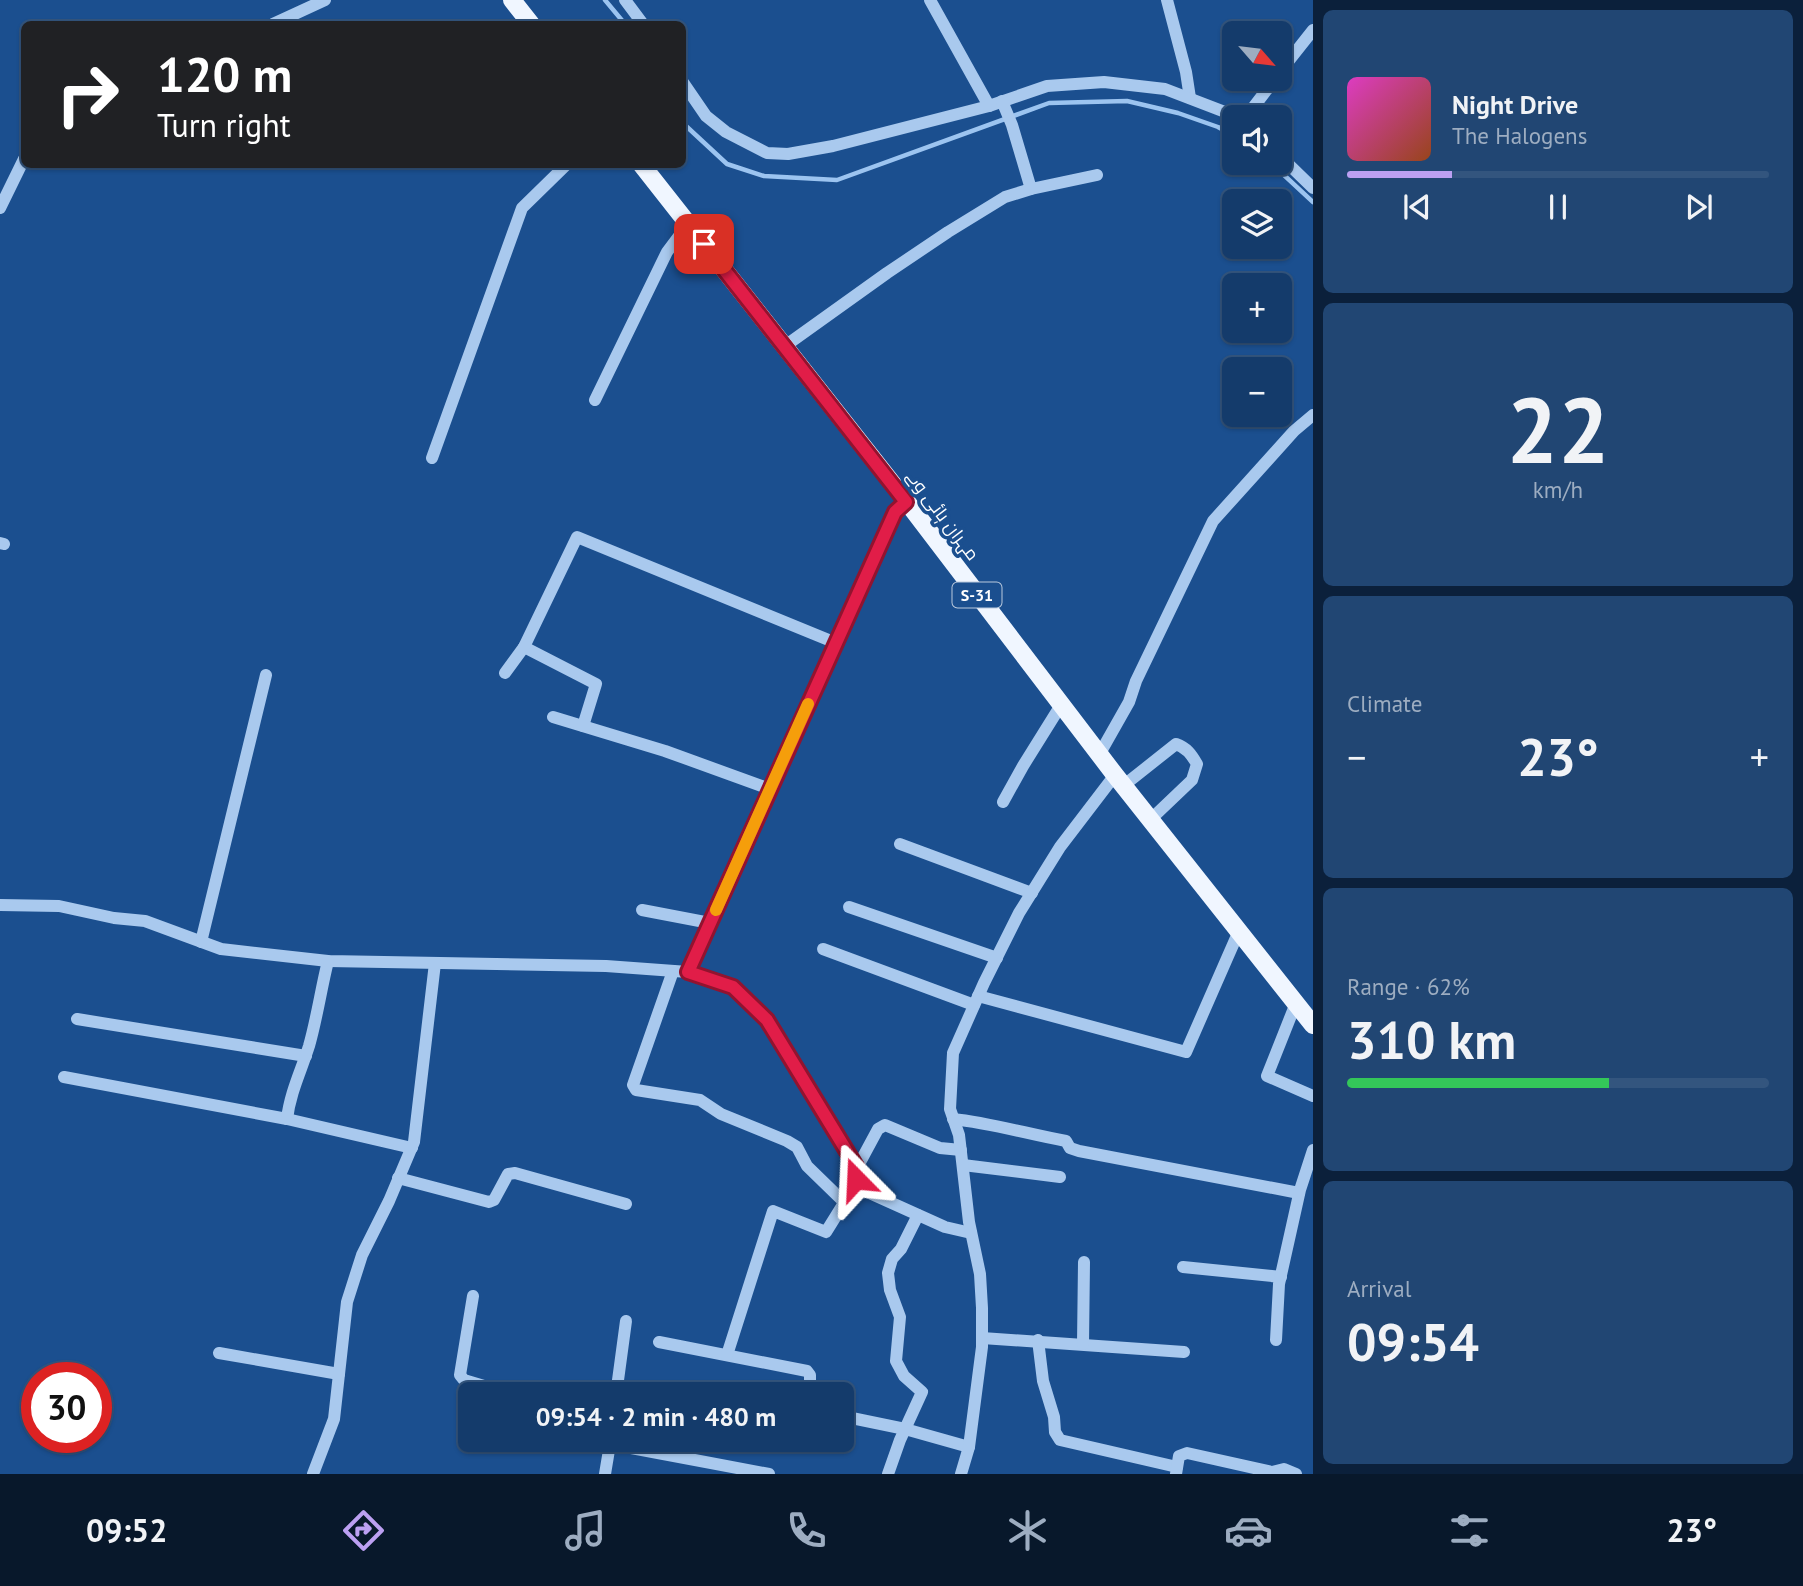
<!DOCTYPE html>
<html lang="en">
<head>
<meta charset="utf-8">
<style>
  :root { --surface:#143b6b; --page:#214673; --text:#f1f3f6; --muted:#9dadc1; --line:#33557e; --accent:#bca0f2 }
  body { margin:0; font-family:"PT Sans",Cairo,sans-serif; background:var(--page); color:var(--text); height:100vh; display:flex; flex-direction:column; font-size:26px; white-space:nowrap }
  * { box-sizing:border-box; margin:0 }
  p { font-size:23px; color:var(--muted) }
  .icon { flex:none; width:38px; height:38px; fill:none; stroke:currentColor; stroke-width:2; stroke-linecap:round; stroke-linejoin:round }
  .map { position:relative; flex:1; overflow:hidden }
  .side { display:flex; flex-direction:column; gap:10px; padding:10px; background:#0b203b; width:490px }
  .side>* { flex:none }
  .top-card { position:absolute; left:21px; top:21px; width:665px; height:147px; border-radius:10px; box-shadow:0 2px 5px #0004,0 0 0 2px var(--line); background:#202124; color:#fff; overflow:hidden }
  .needle { width:46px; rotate:118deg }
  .controls { position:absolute; left:1222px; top:21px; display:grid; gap:14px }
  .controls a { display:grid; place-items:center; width:70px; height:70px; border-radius:10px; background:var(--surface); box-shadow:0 2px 5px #0004,0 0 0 2px var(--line); font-size:35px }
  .speed { position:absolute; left:21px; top:1362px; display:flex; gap:14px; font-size:35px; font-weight:700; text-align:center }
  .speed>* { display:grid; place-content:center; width:91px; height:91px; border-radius:50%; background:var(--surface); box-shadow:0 2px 5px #0004,0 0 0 2px var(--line); line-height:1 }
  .speed .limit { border:10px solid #d22; background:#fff; color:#111 }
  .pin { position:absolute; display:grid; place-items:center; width:60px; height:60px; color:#fff; margin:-30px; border-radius:14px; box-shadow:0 4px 10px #0006 }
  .me { position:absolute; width:77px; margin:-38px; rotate:339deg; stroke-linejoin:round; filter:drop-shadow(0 0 5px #0008) }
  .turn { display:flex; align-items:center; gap:24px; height:147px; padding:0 21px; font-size:32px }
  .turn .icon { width:91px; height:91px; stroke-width:2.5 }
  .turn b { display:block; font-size:49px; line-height:60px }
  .big { font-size:52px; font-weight:800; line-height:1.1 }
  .side .widget { flex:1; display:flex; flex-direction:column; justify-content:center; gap:10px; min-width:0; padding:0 24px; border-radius:10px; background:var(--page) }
  .side .dial { align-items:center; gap:0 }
  .dial b { font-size:91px; line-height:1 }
  .song { display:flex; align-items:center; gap:21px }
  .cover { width:84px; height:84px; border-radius:10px; background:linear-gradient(135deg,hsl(310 70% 55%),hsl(20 70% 35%)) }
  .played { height:7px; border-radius:4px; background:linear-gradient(90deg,var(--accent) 25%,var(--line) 25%) }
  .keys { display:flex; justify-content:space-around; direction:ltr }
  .heat { display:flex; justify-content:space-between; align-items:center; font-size:38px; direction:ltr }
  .charge { height:10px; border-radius:5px; background:linear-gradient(90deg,#34c759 62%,var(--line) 0) }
  .trip { position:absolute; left:458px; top:1382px; width:396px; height:70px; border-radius:10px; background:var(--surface); box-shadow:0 2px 5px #0004,0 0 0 2px var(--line); font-weight:800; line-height:70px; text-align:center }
  .tabs { display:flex; height:112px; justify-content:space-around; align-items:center; background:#08182b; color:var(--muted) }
  .tabs .icon { width:49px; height:49px }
  .tabs .selected { color:var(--accent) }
  .tabs b { font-size:32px; color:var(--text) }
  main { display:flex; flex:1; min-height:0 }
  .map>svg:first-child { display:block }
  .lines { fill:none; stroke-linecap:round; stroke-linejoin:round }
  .stream { stroke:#9cc4f0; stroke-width:4.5 }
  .minor { stroke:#a9c9ee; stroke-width:12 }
  .major { stroke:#f0f6ff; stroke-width:18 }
  .route-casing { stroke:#92132f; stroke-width:18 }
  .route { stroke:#e11d48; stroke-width:12 }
  .slow { stroke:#f59e0b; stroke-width:12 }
  .labels { text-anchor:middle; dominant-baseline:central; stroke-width:7; stroke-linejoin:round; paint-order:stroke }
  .shield { fill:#1b4f8f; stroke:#bbcadd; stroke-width:2 }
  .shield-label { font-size:16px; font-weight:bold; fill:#fff }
  .street-label { font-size:18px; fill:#fff; stroke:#1b4f8f }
</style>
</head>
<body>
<main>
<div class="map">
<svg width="1313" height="1474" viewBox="0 0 1313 1474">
  <rect width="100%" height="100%" fill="#1b4f8f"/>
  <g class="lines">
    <g class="stream">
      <polyline points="605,0 625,24"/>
      <polyline points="682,119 686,126 727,164 764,176 837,180 1049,103 1127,101 1178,113 1218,127 1234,136"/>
      <polyline points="1271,163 1313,202"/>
    </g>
    <g class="minor">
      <polyline points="625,0 643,24"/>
      <polyline points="930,0 989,106"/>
      <polyline points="1167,0 1186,72 1190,98"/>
      <polyline points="273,24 325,0"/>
      <polyline points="1279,73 1313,30"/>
      <polyline points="682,81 706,116 726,132 767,153 788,154 833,146 989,106 1047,86 1104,82 1165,89 1238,117"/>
      <polyline points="1002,101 1012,125 1031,189"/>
      <polyline points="1246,117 1275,79"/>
      <polyline points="1279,155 1313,188"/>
      <polyline points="0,208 24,159"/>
      <polyline points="785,346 887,273 948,232 1005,197 1031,189 1097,175"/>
      <polyline points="595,400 667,252 688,224"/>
      <polyline points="432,458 522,208 567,164"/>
      <polyline points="0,543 4,544"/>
      <polyline points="524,647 596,684 583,726"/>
      <polyline points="505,673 524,647 577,537 836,643"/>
      <polyline points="553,717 665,751 770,789"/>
      <polyline points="1099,755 1129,702 1136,681 1213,521 1294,431 1313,415"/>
      <path d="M1123,786L1176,744C1187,748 1191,754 1197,764L1192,780L1150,820"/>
      <polyline points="1003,802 1023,766 1061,705"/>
      <polyline points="900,844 1032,893"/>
      <polyline points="0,905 59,906 114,918 145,921 221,949 328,961 606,966 688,972 733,987 767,1020 857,1168 854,1186 945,1227 971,1233"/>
      <polyline points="849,907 997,958"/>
      <polyline points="642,910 710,923"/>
      <polyline points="201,942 266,675"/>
      <polyline points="823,949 974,1005"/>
      <polyline points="673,971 633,1085 636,1090 700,1100 721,1114 787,1141 797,1147 807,1166 844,1202"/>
      <polyline points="688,972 895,512 907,502"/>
      <polyline points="978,996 1186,1052 1239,931"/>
      <polyline points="1296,1003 1267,1076 1313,1096"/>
      <polyline points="77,1019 306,1056"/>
      <polyline points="64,1077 287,1119 412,1148"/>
      <path d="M287,1119C290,1093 301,1071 309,1046C317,1018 321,989 328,961"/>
      <path d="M953,1119C991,1123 1028,1134 1066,1141L1070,1148L1079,1151L1299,1193"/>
      <polyline points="963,1165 1060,1177"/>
      <polyline points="857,1168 878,1129 885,1125 940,1148 961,1150"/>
      <polyline points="398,1178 489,1202 494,1200 508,1174 515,1173 626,1204"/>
      <polyline points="1183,1267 1281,1277"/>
      <polyline points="473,1296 460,1375 464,1380 514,1395"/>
      <polyline points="982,1338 1184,1352"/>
      <polyline points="1038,1340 1043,1381 1054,1417 1055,1432 1060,1440 1177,1467"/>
      <polyline points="1276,1340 1279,1284 1300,1190 1313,1150"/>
      <polyline points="659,1342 807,1371 810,1375 810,1395"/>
      <polyline points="1083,1344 1084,1262"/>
      <polyline points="219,1353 339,1374"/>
      <polyline points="727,1355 773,1211 826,1232 849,1195"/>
      <polyline points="616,1395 626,1321"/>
      <polyline points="842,1416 905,1429 969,1447"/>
      <polyline points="313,1474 334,1419 347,1302 362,1255 389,1201 414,1142 435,963"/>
      <polyline points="605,1474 610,1444 769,1474"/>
      <polyline points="888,1474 900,1440 922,1392 904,1376 896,1361 900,1317 890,1290 888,1273 892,1259 901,1249 918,1215"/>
      <polyline points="961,1474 969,1447 982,1347 982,1308 980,1274 969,1222 959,1135 950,1109 953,1053 984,983 1019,913 1060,847 1115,775"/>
      <polyline points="1176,1474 1179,1456 1187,1453 1272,1472 1284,1469 1296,1474"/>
    </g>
    <g class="major">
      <polyline points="512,0 531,24"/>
      <polyline points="641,164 907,502 1115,775 1313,1025"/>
    </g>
  </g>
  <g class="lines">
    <g class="route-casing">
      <polyline id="route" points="704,244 906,502 895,512 688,972 733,987 767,1020 857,1168 856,1179"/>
    </g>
    <use href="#route" class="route"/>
    <polyline class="slow" points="716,910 808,704"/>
  </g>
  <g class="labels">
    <rect class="shield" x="952.5" y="582.5" width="49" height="25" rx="5"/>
    <g class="shield-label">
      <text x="977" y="595">S-31</text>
    </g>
    <g class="street-label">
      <text transform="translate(943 515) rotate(53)">مہران ہائی وے</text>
    </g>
  </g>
</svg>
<div class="controls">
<a><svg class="needle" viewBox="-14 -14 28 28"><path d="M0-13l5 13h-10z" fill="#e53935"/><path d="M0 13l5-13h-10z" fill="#9dadc1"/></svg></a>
<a><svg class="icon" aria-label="sound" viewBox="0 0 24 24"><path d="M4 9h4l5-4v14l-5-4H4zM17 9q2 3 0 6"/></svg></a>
<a><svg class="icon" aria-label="layers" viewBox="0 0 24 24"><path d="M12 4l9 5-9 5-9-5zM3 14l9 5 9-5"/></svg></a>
<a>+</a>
<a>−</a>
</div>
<div class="speed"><div class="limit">30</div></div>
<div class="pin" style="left:704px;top:244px;background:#d93025"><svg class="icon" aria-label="arrive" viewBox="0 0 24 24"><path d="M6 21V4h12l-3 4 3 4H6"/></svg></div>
<svg class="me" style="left:856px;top:1179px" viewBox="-20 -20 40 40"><path d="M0-17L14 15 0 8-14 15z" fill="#e11d48" stroke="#fff" stroke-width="4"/></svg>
<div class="trip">09:54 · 2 min · 480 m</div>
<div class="top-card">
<div class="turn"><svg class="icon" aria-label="right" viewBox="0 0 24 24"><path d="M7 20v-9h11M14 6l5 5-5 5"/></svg><div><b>120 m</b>Turn right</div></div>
</div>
</div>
<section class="side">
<div class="widget">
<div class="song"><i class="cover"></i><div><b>Night Drive</b><p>The Halogens</p></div></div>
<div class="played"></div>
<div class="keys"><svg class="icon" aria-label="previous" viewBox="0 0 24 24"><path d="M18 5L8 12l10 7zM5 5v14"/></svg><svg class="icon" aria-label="pause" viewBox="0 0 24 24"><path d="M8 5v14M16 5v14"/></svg><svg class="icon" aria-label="next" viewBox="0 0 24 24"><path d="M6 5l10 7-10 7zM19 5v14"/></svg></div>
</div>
<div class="widget dial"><b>22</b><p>km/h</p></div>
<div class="widget"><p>Climate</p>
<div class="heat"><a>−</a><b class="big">23°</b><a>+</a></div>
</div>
<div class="widget"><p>Range · 62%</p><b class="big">310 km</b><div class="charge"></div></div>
<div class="widget"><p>Arrival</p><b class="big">09:54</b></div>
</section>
</main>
<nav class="tabs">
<b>09:52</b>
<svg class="icon selected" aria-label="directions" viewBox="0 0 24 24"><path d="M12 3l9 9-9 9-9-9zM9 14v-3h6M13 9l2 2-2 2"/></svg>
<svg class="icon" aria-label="music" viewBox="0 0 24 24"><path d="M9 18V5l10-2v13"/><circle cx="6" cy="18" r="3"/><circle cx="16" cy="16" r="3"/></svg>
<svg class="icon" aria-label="phone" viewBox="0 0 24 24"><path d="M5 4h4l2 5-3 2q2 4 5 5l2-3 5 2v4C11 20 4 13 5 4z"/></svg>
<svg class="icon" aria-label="climate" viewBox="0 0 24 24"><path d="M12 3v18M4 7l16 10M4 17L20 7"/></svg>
<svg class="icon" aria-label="car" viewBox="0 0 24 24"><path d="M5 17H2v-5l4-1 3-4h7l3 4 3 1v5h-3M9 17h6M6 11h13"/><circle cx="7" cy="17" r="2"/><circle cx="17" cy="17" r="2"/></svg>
<svg class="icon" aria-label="filters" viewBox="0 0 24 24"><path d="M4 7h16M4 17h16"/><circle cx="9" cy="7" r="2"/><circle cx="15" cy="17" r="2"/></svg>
<b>23°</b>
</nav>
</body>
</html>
